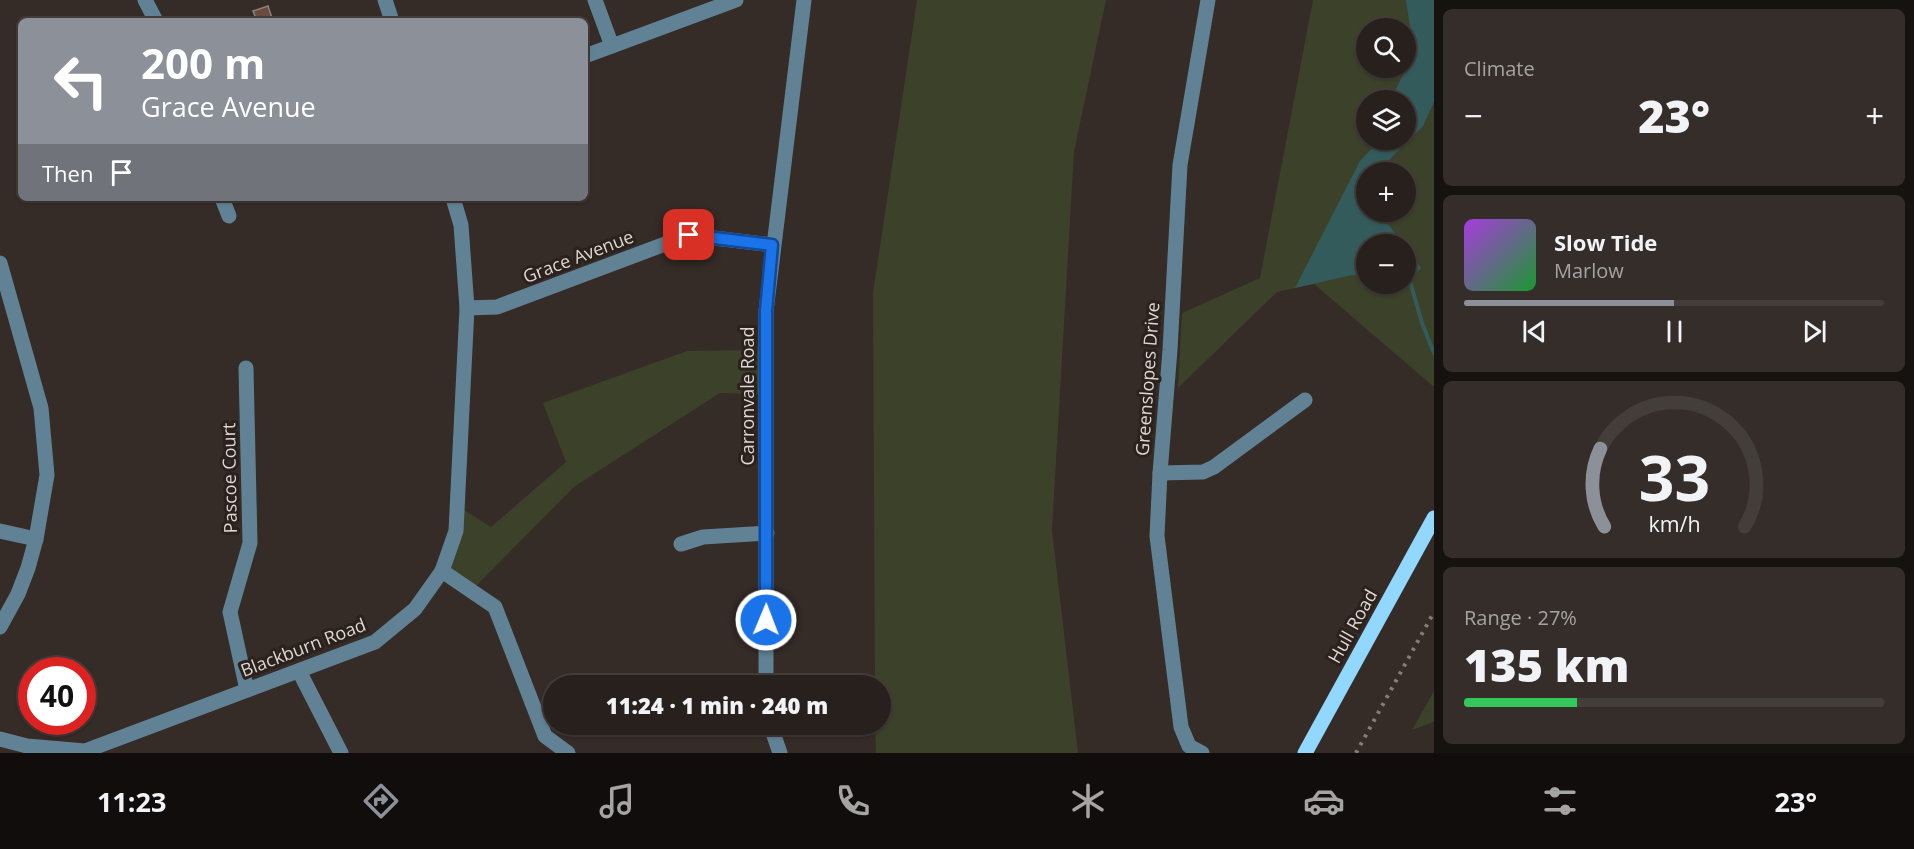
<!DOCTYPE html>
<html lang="en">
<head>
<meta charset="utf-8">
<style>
  :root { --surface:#28201d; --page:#342d2a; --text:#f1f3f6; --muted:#a5a3a4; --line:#443e3b; --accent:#8c9099 }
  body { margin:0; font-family:"Open Sans",sans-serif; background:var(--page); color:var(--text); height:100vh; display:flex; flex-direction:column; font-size:22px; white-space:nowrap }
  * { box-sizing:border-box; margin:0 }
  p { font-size:20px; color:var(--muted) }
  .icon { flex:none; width:33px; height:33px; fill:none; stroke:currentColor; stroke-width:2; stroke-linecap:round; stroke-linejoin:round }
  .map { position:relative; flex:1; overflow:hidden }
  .panel { display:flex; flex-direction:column; gap:9px; padding:9px; background:#161210; width:480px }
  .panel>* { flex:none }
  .top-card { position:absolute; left:18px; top:18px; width:570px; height:183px; border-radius:9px; box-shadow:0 2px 4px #0004,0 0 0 2px var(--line); background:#8c9099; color:#fff; overflow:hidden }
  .buttons { position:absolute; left:1356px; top:18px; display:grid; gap:12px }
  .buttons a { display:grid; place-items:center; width:60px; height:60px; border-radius:50%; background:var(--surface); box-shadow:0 2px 4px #0004,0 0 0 2px var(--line); font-size:30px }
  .speed { position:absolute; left:18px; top:657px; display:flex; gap:12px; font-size:30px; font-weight:700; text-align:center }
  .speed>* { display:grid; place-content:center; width:78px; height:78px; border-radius:50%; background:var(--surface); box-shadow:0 2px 4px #0004,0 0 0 2px var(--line); line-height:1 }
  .speed .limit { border:9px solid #d22; background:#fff; color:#111 }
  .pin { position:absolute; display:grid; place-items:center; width:51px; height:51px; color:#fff; margin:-26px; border-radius:12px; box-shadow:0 3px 9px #0006 }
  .me { position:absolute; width:66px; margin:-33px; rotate:1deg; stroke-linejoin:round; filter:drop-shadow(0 0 4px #0008) }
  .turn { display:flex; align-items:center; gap:21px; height:126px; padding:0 24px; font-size:27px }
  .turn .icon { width:78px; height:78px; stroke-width:2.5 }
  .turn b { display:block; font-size:42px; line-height:51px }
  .then { display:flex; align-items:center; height:57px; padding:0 24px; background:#0003; gap:12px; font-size:22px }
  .big { font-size:45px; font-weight:800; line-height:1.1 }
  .panel .widget { flex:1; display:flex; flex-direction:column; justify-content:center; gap:9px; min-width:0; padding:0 21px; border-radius:9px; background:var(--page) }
  .panel .dial { align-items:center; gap:0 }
  .dial svg { height:156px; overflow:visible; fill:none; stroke:var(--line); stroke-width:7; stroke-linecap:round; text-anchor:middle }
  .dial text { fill:var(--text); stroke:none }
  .song { display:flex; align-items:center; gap:18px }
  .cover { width:72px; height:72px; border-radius:9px; background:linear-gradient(135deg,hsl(280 70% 55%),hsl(130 70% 35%)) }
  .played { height:6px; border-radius:3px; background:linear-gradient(90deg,var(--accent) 50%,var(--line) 50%) }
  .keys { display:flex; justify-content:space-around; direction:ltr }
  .heat { display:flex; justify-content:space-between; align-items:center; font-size:33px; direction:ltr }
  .charge { height:9px; border-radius:4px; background:linear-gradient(90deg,#34c759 27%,var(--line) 0) }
  .trip { position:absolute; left:543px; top:675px; width:348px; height:60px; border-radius:30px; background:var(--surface); box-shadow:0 2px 4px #0004,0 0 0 2px var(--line); font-weight:800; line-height:60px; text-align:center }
  .tabs { display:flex; height:96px; justify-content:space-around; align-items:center; background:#100d0c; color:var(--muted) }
  .tabs .icon { width:42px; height:42px }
  .tabs .on { color:var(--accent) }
  .tabs b { font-size:27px; color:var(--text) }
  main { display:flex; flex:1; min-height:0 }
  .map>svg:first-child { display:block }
  .green { fill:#3c412a; fill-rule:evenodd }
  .water { fill:#345b5c }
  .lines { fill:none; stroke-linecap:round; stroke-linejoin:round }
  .stream { stroke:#345b5c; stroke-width:4 }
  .building { fill:#694b40; stroke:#8e817d; stroke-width:1.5 }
  .minor { stroke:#618295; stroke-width:15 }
  .major { stroke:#91d7fe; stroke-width:15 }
  .rail { stroke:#867d79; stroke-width:4; stroke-dasharray:3 6; stroke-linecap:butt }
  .route-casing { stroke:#114b97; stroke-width:15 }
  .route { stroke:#1a73e8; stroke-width:10 }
  .labels { text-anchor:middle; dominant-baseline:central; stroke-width:6; stroke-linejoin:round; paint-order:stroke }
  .street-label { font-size:18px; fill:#ded7d4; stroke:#2b211d }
</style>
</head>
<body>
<main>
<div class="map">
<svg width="1434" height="753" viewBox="0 0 1434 753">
  <rect width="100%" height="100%" fill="#352b27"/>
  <g class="green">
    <polygon points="917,0 1106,0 1074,152 1052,530 1078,753 876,753 875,725 880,724 880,686 875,685 873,293"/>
    <path d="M1313,0H1434V387L1314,284L1277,292L1178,388L1182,313L1260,278ZM1366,28H1406V68H1366ZM1366,100H1406V140H1366ZM1366,172H1406V212H1366ZM1366,244H1406V284H1366Z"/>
    <polygon points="760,350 761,394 720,393 575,486 473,589 445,570 461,508 491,527 566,462 543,403 687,351"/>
    <polygon points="1434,691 1434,722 1412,730"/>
  </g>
  <g class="water">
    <polygon points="1406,0 1434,0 1434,102 1423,126 1377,172 1366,172 1366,212 1379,212 1403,244 1366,244 1366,276 1352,275 1295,288 1360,161 1380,140 1406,140 1406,100 1395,100 1395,91 1414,52"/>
    <polygon points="1406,247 1421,268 1412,278 1406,278"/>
  </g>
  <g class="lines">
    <polyline class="stream" points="1409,278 1422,323 1434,353"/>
  </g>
  <polygon class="building" points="268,6 273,21 257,21 253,11"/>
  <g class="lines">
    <g class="minor">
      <polyline points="145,0 156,21"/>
      <polyline points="385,0 392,21"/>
      <polyline points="595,0 612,46"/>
      <polyline points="585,56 736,0"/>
      <polyline points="222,198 229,216"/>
      <polyline points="0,263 41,408 47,475 36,539 28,568 18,594 0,627"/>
      <polyline points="467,308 497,307 689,235 773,245"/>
      <polyline points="246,368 250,543 230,612 247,690"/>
      <polyline points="1160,473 1203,472 1214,467 1305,400"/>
      <polyline points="0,531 36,539"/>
      <polyline points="681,544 703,537 767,533"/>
      <polyline points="442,571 495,607 545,736 568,753"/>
      <polyline points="299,671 341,753"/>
      <polyline points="766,686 766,311 804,0"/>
      <polyline points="770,724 780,753"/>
      <polyline points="0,739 27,746 85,751 375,642 415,609 442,571 456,531 467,308 461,225 453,198"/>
      <polyline points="1202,753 1189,746 1181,727 1157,536 1160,473 1170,350 1180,165 1208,0"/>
    </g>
    <polyline class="major" points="1305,753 1434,518"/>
    <polyline class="rail" points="1356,753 1434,612"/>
  </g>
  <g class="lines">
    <g class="route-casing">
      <polyline id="route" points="689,235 772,245 766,311 766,620"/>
    </g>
    <use href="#route" class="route"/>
  </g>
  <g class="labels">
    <g class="street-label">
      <text transform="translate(578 256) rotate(-21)">Grace Avenue</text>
      <text transform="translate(1147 379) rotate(-86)">Greenslopes Drive</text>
      <text transform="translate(747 396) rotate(-90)">Carronvale Road</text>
      <text transform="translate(229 478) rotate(-91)">Pascoe Court</text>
      <text transform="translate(1352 626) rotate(-61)">Hull Road</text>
      <text transform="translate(303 647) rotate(-21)">Blackburn Road</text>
    </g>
  </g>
</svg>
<div class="buttons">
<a><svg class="icon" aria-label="search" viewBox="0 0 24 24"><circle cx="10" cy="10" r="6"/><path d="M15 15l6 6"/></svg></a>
<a><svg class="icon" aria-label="layers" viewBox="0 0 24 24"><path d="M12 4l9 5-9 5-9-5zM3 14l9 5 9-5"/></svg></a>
<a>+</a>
<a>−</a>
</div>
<div class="speed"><div class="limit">40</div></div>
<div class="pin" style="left:689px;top:235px;background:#d93025"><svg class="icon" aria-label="arrive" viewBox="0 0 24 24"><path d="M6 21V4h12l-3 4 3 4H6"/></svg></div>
<svg class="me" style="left:766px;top:620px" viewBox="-20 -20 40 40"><circle r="17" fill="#1a73e8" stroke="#fff" stroke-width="3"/><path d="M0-11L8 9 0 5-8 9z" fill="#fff"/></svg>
<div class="trip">11:24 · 1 min · 240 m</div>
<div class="top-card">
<div class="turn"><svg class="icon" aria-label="left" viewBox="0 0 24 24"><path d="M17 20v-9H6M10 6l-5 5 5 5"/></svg><div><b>200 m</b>Grace Avenue</div></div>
<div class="then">Then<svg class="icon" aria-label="arrive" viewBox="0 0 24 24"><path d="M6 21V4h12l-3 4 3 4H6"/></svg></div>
</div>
</div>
<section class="panel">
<div class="widget"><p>Climate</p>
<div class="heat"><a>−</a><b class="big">23°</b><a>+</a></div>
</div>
<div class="widget">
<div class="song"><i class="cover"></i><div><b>Slow Tide</b><p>Marlow</p></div></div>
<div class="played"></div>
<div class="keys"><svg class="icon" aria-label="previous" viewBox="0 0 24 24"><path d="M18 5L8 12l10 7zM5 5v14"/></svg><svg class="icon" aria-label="pause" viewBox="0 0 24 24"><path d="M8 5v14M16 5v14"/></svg><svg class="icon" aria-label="next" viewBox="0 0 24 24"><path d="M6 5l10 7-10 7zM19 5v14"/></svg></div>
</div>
<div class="widget dial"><svg viewBox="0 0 100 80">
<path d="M14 69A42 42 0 1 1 86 69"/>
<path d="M14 69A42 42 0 0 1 12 29" stroke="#8c9099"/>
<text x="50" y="56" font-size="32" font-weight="700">33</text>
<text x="50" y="72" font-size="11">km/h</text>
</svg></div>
<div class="widget"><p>Range · 27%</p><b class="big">135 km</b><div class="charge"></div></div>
</section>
</main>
<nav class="tabs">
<b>11:23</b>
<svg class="icon on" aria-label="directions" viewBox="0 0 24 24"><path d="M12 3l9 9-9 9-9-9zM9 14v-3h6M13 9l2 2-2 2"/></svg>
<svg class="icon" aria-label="music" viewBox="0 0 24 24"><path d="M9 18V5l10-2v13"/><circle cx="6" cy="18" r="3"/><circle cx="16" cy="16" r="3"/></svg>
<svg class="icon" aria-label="phone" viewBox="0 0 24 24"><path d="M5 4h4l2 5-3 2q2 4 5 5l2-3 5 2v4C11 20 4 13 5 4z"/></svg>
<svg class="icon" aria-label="climate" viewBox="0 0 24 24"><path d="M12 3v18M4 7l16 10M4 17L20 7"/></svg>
<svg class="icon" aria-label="car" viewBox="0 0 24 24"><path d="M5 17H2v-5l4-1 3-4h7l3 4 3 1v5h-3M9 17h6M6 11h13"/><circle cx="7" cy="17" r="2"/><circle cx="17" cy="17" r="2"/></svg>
<svg class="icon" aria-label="filters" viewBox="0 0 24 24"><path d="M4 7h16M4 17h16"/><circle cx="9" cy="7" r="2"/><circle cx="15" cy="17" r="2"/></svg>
<b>23°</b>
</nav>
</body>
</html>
